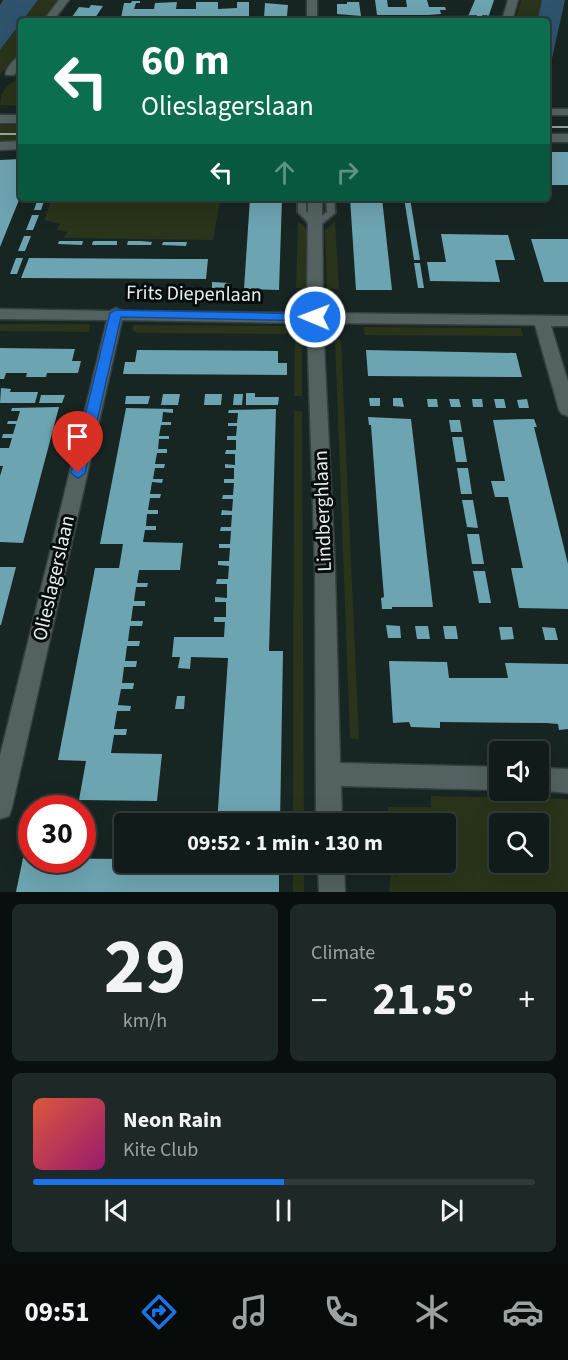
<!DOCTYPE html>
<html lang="en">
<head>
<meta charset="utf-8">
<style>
  :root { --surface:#111c1a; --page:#1e2927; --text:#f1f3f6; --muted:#9ca1a2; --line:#303a39; --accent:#1a73e8 }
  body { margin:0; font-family:"Source Sans 3",sans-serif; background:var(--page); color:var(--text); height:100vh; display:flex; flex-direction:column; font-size:22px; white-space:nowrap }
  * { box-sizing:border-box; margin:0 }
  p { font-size:20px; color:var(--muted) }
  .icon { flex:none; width:33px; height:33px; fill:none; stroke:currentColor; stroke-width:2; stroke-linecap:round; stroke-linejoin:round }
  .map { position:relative; height:892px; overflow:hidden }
  .side { display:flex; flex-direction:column; gap:12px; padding:12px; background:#090f0e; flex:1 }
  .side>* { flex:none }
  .banner { position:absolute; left:18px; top:18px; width:532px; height:183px; border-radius:6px; box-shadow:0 6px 24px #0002,0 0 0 2px var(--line); background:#0b6e4f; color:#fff; overflow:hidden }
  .buttons { position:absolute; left:489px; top:741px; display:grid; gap:12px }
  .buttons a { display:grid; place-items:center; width:60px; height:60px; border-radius:6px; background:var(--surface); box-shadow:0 6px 24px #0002,0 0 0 2px var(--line); font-size:30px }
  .speed { position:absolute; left:18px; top:795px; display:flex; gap:12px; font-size:30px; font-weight:700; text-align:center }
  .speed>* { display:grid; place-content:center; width:78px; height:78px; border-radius:50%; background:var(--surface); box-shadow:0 6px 24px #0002,0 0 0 2px var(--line); line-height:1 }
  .speed .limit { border:9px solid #d22; background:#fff; color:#111 }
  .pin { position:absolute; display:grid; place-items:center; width:51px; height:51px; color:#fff; margin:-62px -26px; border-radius:50% 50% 50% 0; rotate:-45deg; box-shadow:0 0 6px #0007 }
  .pin .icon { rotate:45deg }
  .me { position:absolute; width:66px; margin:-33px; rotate:271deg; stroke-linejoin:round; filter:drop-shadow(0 0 4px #0008) }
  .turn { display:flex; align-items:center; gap:21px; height:126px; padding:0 24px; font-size:27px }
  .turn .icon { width:78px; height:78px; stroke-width:2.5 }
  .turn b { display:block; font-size:42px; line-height:51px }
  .lanes { display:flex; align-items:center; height:57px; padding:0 24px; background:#0003; justify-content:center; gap:30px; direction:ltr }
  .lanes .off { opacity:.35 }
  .big { font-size:45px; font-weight:700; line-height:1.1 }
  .side .widget { flex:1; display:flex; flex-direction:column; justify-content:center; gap:9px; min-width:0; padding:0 21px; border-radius:9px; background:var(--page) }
  .side .dial { align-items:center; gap:0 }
  .dial b { font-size:78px; line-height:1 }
  .song { display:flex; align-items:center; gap:18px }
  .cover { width:72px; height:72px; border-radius:9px; background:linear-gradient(135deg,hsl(10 70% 55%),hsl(320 70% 35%)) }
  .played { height:6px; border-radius:3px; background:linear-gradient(90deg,var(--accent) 50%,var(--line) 50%) }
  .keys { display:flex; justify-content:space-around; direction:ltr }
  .heat { display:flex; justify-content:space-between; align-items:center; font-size:33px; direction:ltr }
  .side .tiles { flex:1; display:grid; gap:12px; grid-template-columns:1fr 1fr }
  .widget:last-child { grid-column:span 2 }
  .trip { position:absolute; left:114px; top:813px; width:342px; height:60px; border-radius:6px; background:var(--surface); box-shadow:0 6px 24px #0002,0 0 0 2px var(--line); font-weight:700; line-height:60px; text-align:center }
  .tab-bar { display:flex; height:96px; justify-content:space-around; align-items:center; background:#070b0a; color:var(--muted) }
  .tab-bar .icon { width:42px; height:42px }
  .tab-bar .current { color:var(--accent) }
  .tab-bar b { font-size:27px; color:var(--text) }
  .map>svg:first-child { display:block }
  .green { fill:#29341a; fill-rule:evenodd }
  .water { fill:#2f526d }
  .building { fill:#6da4b1 }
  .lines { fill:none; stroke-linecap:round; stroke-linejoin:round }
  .minor-tunnel { stroke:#364341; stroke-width:10; stroke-dasharray:10 5; stroke-linecap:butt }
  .service-casing { stroke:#353f3e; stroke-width:4 }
  .minor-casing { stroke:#353f3e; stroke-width:3 }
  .service { fill:#536260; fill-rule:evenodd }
  .minor { fill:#536260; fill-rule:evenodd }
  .tram { stroke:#bfc9c8; stroke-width:1.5 }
  .route { fill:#1a73e8; stroke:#114b97; stroke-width:1.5 }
  .labels { text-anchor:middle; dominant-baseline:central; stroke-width:6; stroke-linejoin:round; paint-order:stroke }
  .street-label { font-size:20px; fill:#e5eeed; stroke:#070d0c }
</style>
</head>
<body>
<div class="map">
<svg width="568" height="892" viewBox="0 0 568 892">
  <rect width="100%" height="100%" fill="#172523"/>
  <g class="green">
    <polygon points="38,0 59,0 43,21 22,21"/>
    <polygon points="521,0 542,0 537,21 515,21"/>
    <path d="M21,23C21,53 21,54 0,74V50Z"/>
    <path d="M21,78V106L0,105C0,91 9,82 21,78Z"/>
    <rect x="0" y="125" width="21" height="19"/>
    <polygon points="108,198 113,201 133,201 137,198 149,198 159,202 220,200 213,240 63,238 68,232 56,230 60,224 44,220 51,202"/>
    <polygon points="298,221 309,231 308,288 296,288"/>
    <polygon points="335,221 339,289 327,289 325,231"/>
    <polygon points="0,324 90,324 89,332 0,331"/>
    <polygon points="133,325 287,326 287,334 137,333 132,330"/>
    <polygon points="363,327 521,328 523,336 365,335"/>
    <polygon points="295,339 302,339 302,396 294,396"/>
    <polygon points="335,340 341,340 359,739 350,738"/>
    <polygon points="294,411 302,411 304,824 293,823"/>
    <path d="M431,796L568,799V892H389L391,869L397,877L400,863L446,862V824L387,823L388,807H431ZM500,824H538V862H500Z"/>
    <rect x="293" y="863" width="11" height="29"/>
  </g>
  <g class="water">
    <polygon points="3,0 38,0 0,50 0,5"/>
    <polygon points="542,0 565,0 548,76 548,21 537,21"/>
  </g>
  <g class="building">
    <polygon points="375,0 387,0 388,7 407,7 406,0 427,0 429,7 445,7 446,10 440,10 441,14 428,15 377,15"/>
    <polygon points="475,0 494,0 487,21 466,21"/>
    <polygon points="132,1 140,1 140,3 136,3 134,9 154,9 155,3 177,2 176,9 196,9 196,2 218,2 218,9 237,8 237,2 249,2 249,17 121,18 124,3 131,3"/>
    <polygon points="347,2 359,2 361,16 337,14 337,4 347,4"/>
    <polygon points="265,3 288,5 287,16 264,18"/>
    <polygon points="91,5 103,6 93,21 72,17 79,7 89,8"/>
    <rect x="548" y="152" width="20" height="33"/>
    <polygon points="21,159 21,193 17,195 21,195 0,247 0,160"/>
    <polygon points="38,198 45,198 41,210 34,210"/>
    <polygon points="250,198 282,198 279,290 244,289"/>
    <polygon points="350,198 382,198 392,290 356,290"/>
    <polygon points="404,198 410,198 420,260 414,260"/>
    <polygon points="32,215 39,215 33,230 26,230"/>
    <polygon points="441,234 508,235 515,260 495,260 500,282 430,281 427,262 446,262"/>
    <polygon points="24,236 31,236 25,251 18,251"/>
    <polygon points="531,239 568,239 568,282 544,282"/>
    <polygon points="59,241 83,241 82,245 58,244"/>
    <polygon points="93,241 117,241 117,245 92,245"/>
    <polygon points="128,241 140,241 152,242 151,245 127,245"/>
    <polygon points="163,242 187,242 186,246 162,245"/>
    <polygon points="16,258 23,258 17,274 10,274"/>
    <polygon points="29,258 172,259 208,259 206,279 21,278"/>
    <polygon points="414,263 420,263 424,288 418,288"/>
    <polygon points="212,282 230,283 230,288 212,288"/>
    <polygon points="0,348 75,349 72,361 81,361 78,373 47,373 46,377 26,377 27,373 6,373 4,379 0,379"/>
    <polygon points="137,350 278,351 278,363 287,363 287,375 123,374 125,362 135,362"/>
    <polygon points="366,350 516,353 522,377 368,376"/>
    <polygon points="1,388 11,389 10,392 38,392 35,403 0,403"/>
    <polygon points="246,393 255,393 255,397 279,397 278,405 246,405"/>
    <polygon points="163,394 180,394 178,405 161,405"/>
    <polygon points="205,394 222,394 221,405 204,405"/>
    <polygon points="234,394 243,394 242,405 233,405"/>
    <polygon points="41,395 65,395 62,403 39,403"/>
    <polygon points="126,396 150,396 148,404 125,404"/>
    <polygon points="369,398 380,398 380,406 370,406"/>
    <polygon points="393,398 402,398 404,407 393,406"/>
    <polygon points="427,399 437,399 438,407 428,407"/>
    <polygon points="449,399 459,399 461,407 451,407"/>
    <polygon points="472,399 482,399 483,407 473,407"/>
    <polygon points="494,399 504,399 506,408 496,408"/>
    <polygon points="527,399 529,408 519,408 517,400"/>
    <polygon points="59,407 23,543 0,542 0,476 3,466 0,466 0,448 9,448 12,438 2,438 3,434 13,434 16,424 7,424 8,421 17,421 20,411 11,411 12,408"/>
    <polygon points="126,408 173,409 173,413 163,412 162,422 171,422 171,425 161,425 159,436 169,436 169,439 159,439 158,449 167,449 167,453 157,453 155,464 165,464 164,468 155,468 153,479 163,479 162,483 152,482 150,494 161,494 160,498 150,498 148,510 158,510 158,514 147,514 146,526 156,526 156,530 145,530 143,542 183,543 180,570 139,570 137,583 148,583 147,587 136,587 134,601 145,601 145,606 133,606 131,621 143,621 142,626 130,626 128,641 140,641 139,646 127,646 125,661 137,661 136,667 124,667 122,683 134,683 133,689 121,689 118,705 131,706 130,711 117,711 114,729 127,729 126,735 114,735 111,753 162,754 157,801 79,800 86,761 58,760 95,568 119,568 123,544 100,544"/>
    <polygon points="276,409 269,651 283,651 280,824 217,824 228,658 191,657 190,669 178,668 180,657 172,657 174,637 224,637 225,622 214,622 214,617 226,617 226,602 215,602 215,597 227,598 227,584 216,584 217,579 228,579 229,566 218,565 218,561 229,561 230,548 219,548 219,544 230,544 231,531 220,531 221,527 231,527 232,515 221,515 222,510 232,511 233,499 222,499 223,495 233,495 234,483 224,483 224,479 234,479 234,468 225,468 225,464 235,465 235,454 225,454 226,450 236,450 236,440 227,440 227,436 236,436 237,426 228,426 228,423 237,423 238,413 228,413 229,410"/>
    <polygon points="368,417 411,419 433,607 392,607 392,609 382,609 381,598 384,597 380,548 371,425 369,425"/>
    <polygon points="526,419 534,419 537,427 534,427 568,564 568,609 519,608 511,568 523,568 508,497 495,497 491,481 505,481 493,420"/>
    <polygon points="449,420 460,420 462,432 451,432"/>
    <polygon points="452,437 463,437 467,462 456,462"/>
    <polygon points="457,468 468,468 472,494 461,494"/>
    <polygon points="462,500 473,500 478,528 467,527"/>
    <polygon points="467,534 479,534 484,564 472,564"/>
    <polygon points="0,567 16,567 1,625 0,625"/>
    <polygon points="473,571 485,571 491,603 479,603"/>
    <polygon points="386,625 400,626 401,638 388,638"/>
    <polygon points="415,626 428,626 430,639 417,639"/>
    <polygon points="443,626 456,626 458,639 445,639"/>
    <polygon points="499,627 512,627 514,639 501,640"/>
    <polygon points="542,627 555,628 558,640 545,640"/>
    <polygon points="389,661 447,662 449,678 508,678 505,663 568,664 568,729 559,730 558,724 546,723 440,722 440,728 411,727 409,722 393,723"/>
    <polygon points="177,696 185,696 184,709 175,709"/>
    <polygon points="23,858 124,859 124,862 279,862 279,892 16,892"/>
  </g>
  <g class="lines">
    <polyline class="minor-tunnel" points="467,20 487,20"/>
    <g class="service-casing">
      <polygon id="service" points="298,198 306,198 306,211 315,221 327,212 326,198 334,198 335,213 318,227 312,227 298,212"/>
    </g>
    <g class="minor-casing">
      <g id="minor">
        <polygon points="59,0 69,0 53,21 43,21"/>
        <rect x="307" y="0" width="10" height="21"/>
        <polygon points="508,0 518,0 512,21 483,21 487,17 503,17"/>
        <polygon points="467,17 471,21 365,21 370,18"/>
        <path d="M21,56V66L14,75H6C4,70 15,57 21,56Z"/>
        <rect x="548" y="109" width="20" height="6"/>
        <rect x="0" y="115" width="21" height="8"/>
        <rect x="548" y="134" width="20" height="8"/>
        <polygon points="21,141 21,149 0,150 0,142"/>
        <polygon points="308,198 322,198 323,313 568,316 568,326 551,326 568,382 568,416 562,414 559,410 535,325 323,323 335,569 340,763 500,767 500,790 341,786 342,824 316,824 315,569 307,323 122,320 12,807 9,816 0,819 0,756 107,320 0,319 0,309 110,311 116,308 122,311 307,313"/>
        <polygon points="538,768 568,769 568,793 535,790 538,790"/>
        <polygon points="318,862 344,862 345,892 319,892"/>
      </g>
    </g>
    <use href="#service" class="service"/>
    <use href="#minor" class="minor"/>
    <g class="tram">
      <polyline points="548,127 568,127"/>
      <polyline points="0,134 21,134"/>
    </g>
  </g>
  <polygon class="route" points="116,310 315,314 321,317 315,321 121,317 85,473 78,478 71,473 110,313"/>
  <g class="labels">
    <g class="street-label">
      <text transform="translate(194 294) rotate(1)">Frits Diepenlaan</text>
      <text transform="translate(323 511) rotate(-92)">Lindberghlaan</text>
      <text transform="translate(54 578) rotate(-77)">Olieslagerslaan</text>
    </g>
  </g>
</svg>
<div class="buttons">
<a><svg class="icon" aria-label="sound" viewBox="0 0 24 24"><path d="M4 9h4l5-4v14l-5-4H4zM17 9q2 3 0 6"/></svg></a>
<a><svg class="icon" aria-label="search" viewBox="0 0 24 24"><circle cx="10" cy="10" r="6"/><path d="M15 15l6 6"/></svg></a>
</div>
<div class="speed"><div class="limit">30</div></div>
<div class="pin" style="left:78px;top:473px;background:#d93025"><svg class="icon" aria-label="arrive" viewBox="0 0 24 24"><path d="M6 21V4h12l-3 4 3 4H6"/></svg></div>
<svg class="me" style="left:315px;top:317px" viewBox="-20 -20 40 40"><circle r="17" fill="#1a73e8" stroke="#fff" stroke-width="3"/><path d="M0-11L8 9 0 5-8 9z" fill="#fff"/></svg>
<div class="trip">09:52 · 1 min · 130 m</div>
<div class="banner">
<div class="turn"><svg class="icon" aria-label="left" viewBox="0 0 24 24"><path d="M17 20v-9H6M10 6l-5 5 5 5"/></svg><div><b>60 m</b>Olieslagerslaan</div></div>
<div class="lanes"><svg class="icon" aria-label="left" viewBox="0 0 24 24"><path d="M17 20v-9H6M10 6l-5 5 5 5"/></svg><svg class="icon off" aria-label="ahead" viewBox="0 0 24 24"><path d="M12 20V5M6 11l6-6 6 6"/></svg><svg class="icon off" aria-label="right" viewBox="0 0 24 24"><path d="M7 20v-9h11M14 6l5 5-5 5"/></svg></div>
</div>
</div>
<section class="side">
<div class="tiles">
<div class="widget dial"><b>29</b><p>km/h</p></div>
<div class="widget"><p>Climate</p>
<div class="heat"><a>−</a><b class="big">21.5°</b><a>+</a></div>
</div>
<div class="widget">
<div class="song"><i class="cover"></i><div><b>Neon Rain</b><p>Kite Club</p></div></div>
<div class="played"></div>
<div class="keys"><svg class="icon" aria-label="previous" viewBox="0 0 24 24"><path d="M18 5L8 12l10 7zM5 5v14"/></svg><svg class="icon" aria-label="pause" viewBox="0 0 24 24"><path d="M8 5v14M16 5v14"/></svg><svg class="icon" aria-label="next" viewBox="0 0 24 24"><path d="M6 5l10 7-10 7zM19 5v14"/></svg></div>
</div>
</div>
</section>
<nav class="tab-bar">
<b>09:51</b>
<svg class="icon current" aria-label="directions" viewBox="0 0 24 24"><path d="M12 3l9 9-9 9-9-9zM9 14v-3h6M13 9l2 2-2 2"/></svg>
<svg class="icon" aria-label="music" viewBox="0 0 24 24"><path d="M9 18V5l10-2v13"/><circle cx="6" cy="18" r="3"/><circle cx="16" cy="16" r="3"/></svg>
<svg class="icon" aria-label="phone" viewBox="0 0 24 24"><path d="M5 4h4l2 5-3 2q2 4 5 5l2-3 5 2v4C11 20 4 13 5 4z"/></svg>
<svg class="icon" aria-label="climate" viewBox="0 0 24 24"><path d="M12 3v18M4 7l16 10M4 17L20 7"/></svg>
<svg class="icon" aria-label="car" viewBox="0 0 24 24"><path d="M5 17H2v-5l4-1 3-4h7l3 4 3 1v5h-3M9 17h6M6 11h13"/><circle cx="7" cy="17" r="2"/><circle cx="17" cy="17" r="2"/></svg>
</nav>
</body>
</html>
